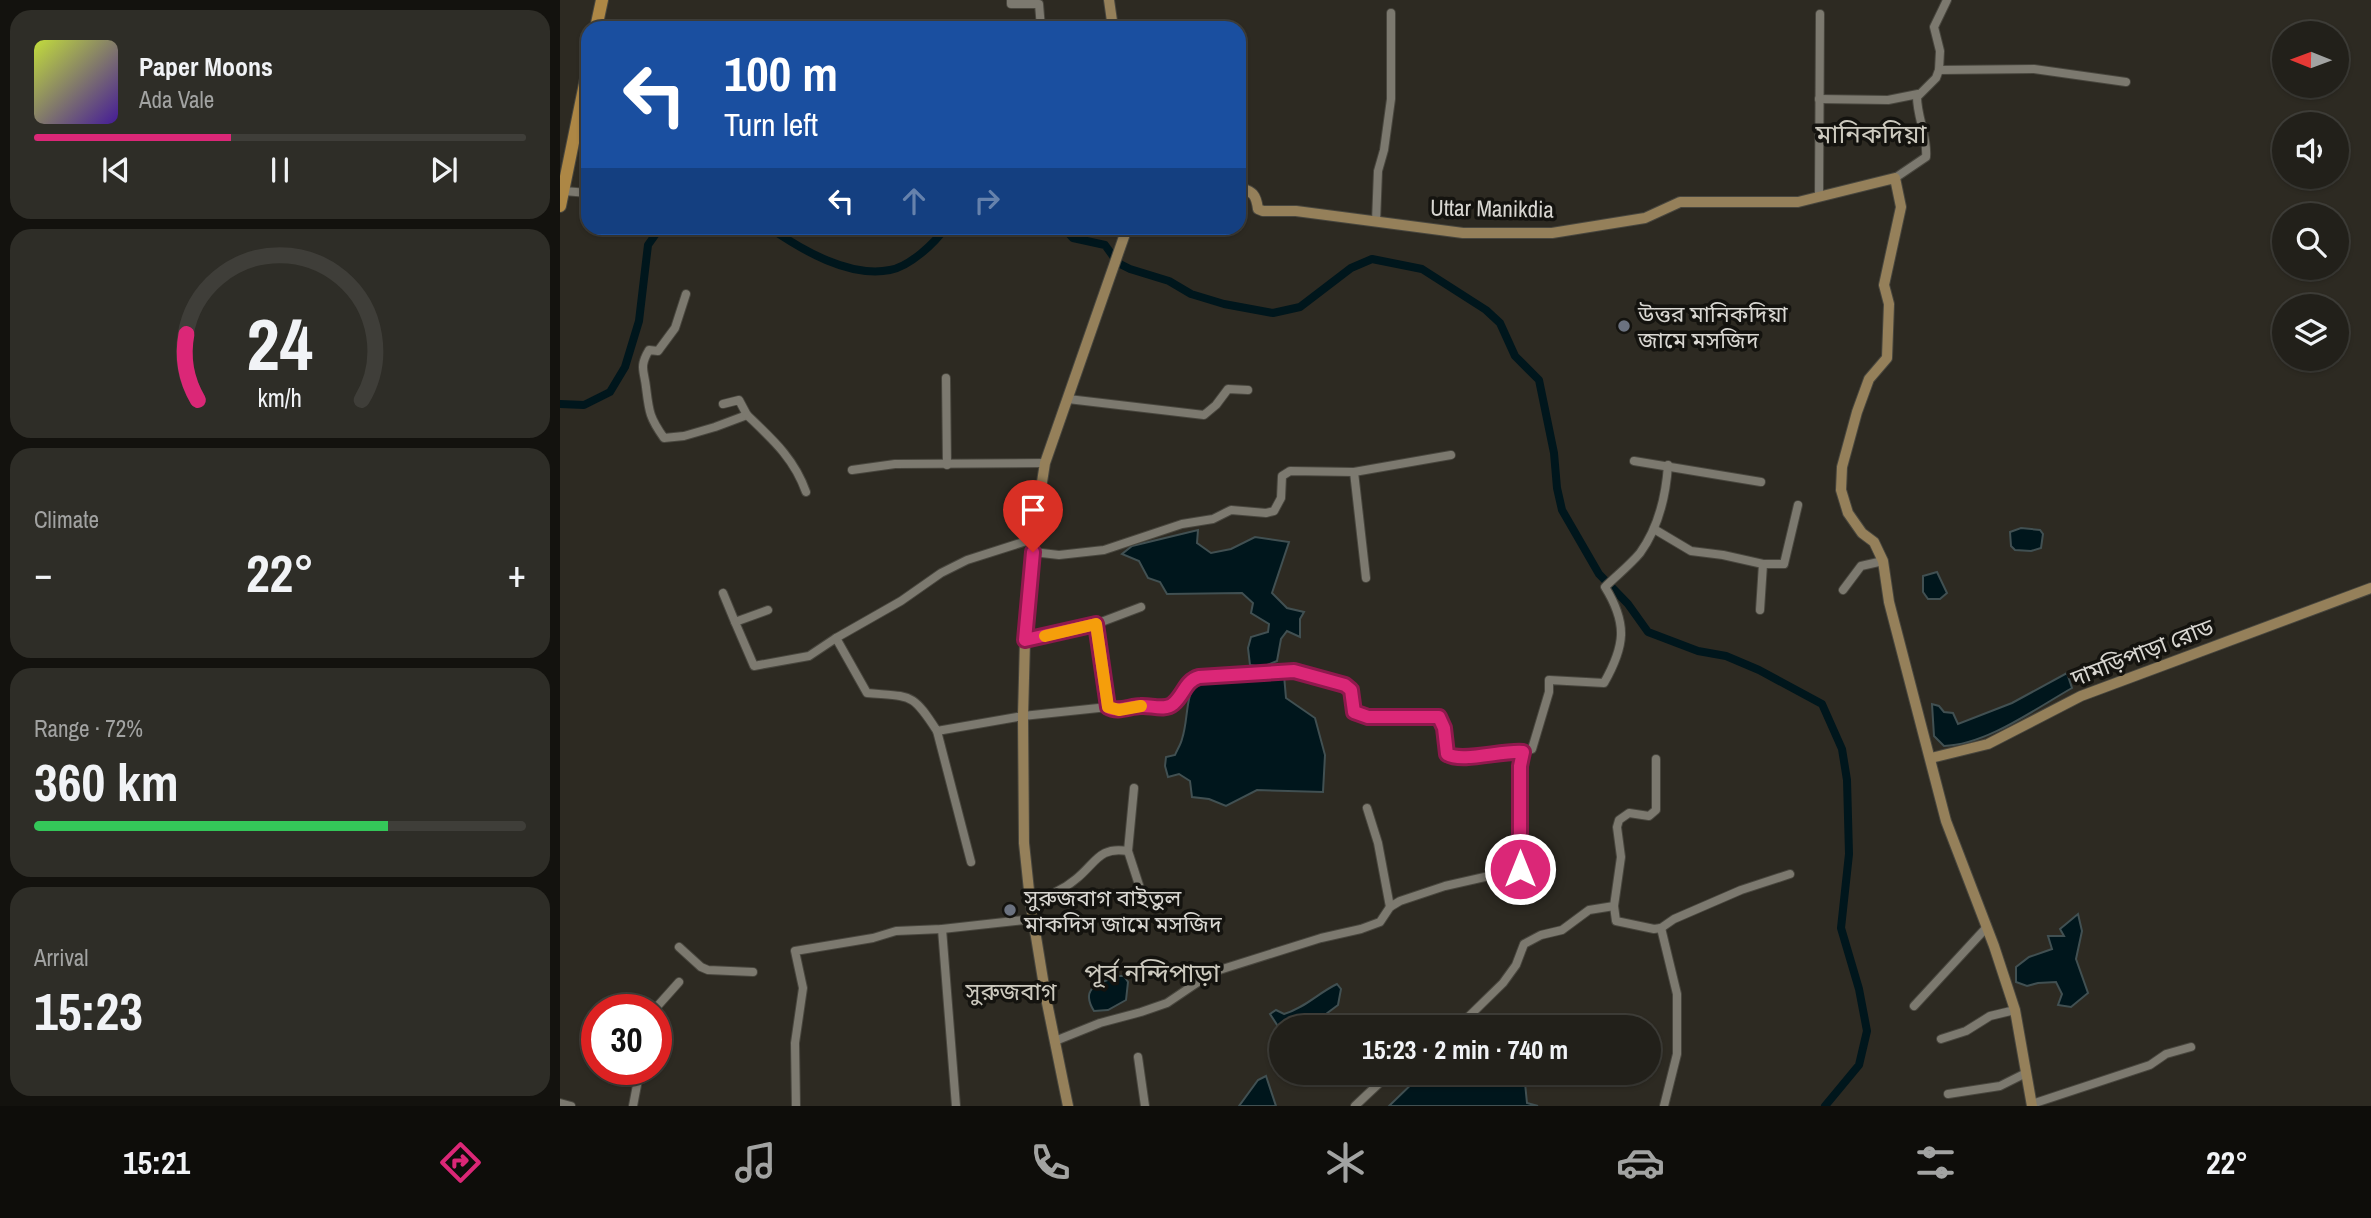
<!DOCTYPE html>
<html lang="en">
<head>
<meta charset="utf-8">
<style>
  :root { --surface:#22201a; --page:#2e2d27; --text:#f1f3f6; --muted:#a2a3a2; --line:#3f3e39; --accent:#db2777 }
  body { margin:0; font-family:"Archivo Narrow","Noto Sans Bengali",sans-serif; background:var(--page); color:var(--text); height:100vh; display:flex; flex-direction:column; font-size:26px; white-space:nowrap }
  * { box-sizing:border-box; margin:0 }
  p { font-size:23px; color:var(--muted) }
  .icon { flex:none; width:38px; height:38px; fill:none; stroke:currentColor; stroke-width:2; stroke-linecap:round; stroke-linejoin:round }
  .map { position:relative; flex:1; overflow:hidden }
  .sheet { display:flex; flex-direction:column; gap:10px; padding:10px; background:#13120e; width:560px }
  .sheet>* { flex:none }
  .guide { position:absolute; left:21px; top:21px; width:665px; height:214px; border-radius:21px; box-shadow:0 2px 5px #0004,0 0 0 2px var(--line); background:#1a4fa0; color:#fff; overflow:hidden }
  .needle { width:46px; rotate:271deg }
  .tools { position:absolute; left:1712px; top:21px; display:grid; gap:14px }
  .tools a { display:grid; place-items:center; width:77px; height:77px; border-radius:50%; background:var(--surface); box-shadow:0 2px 5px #0004,0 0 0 2px var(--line); font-size:35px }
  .speed { position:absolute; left:21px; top:994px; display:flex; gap:14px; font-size:35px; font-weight:700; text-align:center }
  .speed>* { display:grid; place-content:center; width:91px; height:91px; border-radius:50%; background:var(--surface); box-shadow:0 2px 5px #0004,0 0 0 2px var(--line); line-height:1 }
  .speed .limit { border:10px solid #d22; background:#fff; color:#111 }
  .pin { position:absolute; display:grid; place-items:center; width:60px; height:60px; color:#fff; margin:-72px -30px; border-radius:50% 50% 50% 0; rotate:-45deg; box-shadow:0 0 7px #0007 }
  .pin .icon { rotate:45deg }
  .me { position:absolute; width:77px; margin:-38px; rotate:0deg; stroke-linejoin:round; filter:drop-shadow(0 0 5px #0008) }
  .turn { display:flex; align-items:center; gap:24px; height:147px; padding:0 28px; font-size:32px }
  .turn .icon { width:91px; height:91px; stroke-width:2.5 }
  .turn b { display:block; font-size:49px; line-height:60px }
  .lanes { display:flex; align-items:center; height:66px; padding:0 28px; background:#0003; justify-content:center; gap:35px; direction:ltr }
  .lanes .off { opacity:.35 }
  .big { font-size:52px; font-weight:700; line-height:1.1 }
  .sheet .card { flex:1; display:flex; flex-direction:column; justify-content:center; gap:10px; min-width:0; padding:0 24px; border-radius:21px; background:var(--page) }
  .sheet .dial { align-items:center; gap:0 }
  .dial svg { height:182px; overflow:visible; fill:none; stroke:var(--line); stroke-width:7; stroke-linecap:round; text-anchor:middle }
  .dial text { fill:var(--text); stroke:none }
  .song { display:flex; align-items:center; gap:21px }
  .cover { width:84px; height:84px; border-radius:10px; background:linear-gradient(135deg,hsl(70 70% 55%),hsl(260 70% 35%)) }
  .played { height:7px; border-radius:4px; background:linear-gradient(90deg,var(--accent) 40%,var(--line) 40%) }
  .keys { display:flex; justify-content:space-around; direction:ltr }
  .heat { display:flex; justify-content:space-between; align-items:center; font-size:38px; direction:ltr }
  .charge { height:10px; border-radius:5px; background:linear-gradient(90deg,#34c759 72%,var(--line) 0) }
  .trip { position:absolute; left:709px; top:1015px; width:392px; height:70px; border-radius:35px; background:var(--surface); box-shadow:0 2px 5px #0004,0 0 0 2px var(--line); font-weight:700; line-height:70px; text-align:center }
  .tabs { display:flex; height:112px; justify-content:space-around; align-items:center; background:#0e0d0a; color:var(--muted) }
  .tabs .icon { width:49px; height:49px }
  .tabs .active { color:var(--accent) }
  .tabs b { font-size:32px; color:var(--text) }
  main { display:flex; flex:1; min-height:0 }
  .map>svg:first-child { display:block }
  .water { fill:#00161c; stroke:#415052; stroke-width:2 }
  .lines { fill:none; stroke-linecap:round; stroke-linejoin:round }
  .canal { stroke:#00161c; stroke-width:8 }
  .street-casing { stroke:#48463e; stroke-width:10 }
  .secondary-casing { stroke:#48463e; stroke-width:12 }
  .primary-casing { stroke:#48463e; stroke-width:14 }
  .street { stroke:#7c796f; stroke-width:8 }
  .secondary { stroke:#95805a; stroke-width:10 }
  .primary { stroke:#ad8745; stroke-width:12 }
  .route-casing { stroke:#8e194d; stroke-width:18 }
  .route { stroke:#db2777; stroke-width:12 }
  .slow { stroke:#f59e0b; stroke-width:12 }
  .worship-dot { fill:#6b7280; stroke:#14130f; stroke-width:2.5 }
  .labels { text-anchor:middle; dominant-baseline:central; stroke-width:7; stroke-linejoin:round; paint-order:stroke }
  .street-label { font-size:23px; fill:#d8d6d1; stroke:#14130f }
  .poi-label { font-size:23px; fill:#d8d6d1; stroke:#14130f; text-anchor:start }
  .neighbourhood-label { font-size:24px; fill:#cdcabf; stroke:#14130f }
  .quarter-label { font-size:26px; fill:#cdcabf; stroke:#14130f }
</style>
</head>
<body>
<main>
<section class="sheet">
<div class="card">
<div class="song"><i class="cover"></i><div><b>Paper Moons</b><p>Ada Vale</p></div></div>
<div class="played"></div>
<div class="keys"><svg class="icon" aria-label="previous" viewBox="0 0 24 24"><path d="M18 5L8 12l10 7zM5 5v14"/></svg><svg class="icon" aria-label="pause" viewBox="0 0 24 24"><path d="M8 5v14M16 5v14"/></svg><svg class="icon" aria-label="next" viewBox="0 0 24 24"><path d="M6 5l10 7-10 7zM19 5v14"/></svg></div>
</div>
<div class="card dial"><svg viewBox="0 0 100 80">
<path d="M14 69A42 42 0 1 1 86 69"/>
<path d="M14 69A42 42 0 0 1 9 40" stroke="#db2777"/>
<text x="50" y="56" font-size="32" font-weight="700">24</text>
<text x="50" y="72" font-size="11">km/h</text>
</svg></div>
<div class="card"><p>Climate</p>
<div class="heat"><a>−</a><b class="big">22°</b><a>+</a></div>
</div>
<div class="card"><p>Range · 72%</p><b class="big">360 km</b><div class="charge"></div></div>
<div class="card"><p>Arrival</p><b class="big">15:23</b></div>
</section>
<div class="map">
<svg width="1811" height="1106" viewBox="0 0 1811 1106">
  <rect width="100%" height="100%" fill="#2d2a22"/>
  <g class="water">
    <polygon points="1461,528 1480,530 1483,534 1481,548 1471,551 1455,550 1451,546 1450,532"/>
    <polygon points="638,530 637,543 651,553 671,549 695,537 729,542 712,593 727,608 744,612 740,619 740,637 727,631 721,639 717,661 702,667 690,665 688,648 691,637 708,632 709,624 691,613 693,603 682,593 607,594 600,582 588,578 579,561 562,554 572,546"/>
    <polygon points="1377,572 1387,593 1380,599 1368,599 1363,592 1363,576"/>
    <path d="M1507,673L1512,688C1475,709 1426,745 1384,746L1374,736L1372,704L1379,706L1384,712L1393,713L1398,724L1452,703Z"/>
    <path d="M724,675L726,698L755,718L765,755L763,792L697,790L666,806L649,799L632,797L630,781L619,774L608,777L605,766L606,757L615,755C617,750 621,744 622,739C629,718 624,696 639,678Z"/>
    <polygon points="1518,914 1522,931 1516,959 1528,993 1511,1007 1498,1005 1502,994 1496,982 1478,983 1467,986 1456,982 1456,967 1469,957 1492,949 1488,936 1504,936 1500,929"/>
    <path d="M558,976H564L568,982L566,1000L548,1010L534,1011C519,987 540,983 558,976Z"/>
    <path d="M777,984L781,989L778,1005L766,1014L765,1027H721V1031L710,1014L716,1010L724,1014C745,1008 758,993 777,984Z"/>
    <polygon points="863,1073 964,1073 967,1103 978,1106 829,1106"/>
    <polygon points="706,1076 716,1106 679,1106 698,1080"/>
  </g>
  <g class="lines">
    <g class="canal">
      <path d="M210,228C242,250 289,278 330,270C349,267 375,243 385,228"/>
      <polyline points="504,228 513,238 545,245 558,263 570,269 609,281 631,294 664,304 713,313 740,307 791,268 812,259 862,269 926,310 940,323 955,356 979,380 994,453 997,488 1002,510 1039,574 1068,604 1088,632 1138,651 1166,656 1199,670 1262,704 1282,749 1287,780 1289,854 1281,928 1299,989 1307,1031 1299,1065 1265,1106"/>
      <polyline points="0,404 24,405 50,392 65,367 79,321 88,245 100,228"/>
    </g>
    <g class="street-casing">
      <g id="street">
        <polyline points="451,0 451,4 479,4 481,28"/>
        <polyline points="531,28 553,25"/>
        <polyline points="1379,70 1380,51 1374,27 1387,0"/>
        <polyline points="1259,99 1328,100 1358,94"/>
        <path d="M1335,178L1366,157C1368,138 1357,117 1357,97L1376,78L1379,70L1474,69L1566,82"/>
        <polyline points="4,191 28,193"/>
        <polyline points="1259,196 1260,14"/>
        <polyline points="816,222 818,171 824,150 831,99 831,13"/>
        <path d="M126,294L115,328L98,351L89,350C79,367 84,370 86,387C89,411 89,417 104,438L124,436L155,427L187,415L179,400L163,404"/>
        <polyline points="386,378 387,465"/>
        <polyline points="508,399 644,415 656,405 668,389 688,390"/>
        <path d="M187,415C212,439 234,458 246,492"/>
        <polyline points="1074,461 1201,482"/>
        <polyline points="292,470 335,464 485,463"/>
        <polyline points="794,472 806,578"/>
        <polyline points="1094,529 1131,551 1163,555 1203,564 1224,564 1238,505"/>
        <polyline points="473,552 499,555 544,550 622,524 653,519 671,510 706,513 714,511 721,498 722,476 730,471 794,472 891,455"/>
        <polyline points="1283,590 1301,566 1323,561"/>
        <polyline points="163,593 175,622"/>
        <path d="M208,610L175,622L194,666L249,656L276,638L307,693C352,697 352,692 377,731L463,716L548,707L536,624"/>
        <polyline points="1200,610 1203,564"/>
        <polyline points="276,638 341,601 381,573 407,560 473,539"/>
        <polyline points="465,640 536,624 581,607"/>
        <path d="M548,707L553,710L584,705L608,707L613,704L629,683L639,677L734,671L785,685L791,690L794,712L808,717H879L884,728L887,754C901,763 943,750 963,752"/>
        <polyline points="377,731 411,862"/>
        <polyline points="574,788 568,851 580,888"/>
        <polyline points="807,808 818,843 830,907"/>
        <path d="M470,900C487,897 503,890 516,879C536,863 539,846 568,851"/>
        <polyline points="1054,906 1056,921 1094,929 1101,928 1114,919 1181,890 1230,874"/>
        <polyline points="1101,928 1117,994 1117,1054 1104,1106"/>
        <polyline points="382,929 396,1106"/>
        <polyline points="119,947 141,967 148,970 193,972"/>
        <polyline points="1354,1006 1426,928"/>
        <polyline points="94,1010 119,982"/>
        <polyline points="898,1027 943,983 956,965 964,944 981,935 1002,930 1029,910 1054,906 1061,857 1057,827 1059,820 1069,813 1089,816 1096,810 1096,759"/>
        <polyline points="1381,1039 1406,1031 1430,1016 1455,1010"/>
        <path d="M495,1041L540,1023L581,1012L607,1003L653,972L761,938L801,929L820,922L830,907L840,901L885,886L960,869L959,766L963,752L972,749L989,692V680L1044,683C1065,646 1068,624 1045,587C1056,576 1070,565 1080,553C1098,528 1106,495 1108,465"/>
        <polyline points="578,1057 585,1106"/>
        <polyline points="1388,1094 1440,1086 1466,1073"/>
        <polyline points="0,1103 11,1106"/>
        <polyline points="1472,1104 1590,1065 1606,1054 1631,1047"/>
        <polyline points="73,1106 80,1069"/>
        <polyline points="236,1106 235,1043 243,988 235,951 313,938 336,931 382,929 473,919"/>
        <polyline points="795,1106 830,1073"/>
      </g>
    </g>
    <g class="secondary-casing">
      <g id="secondary">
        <polyline points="549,0 553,28"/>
        <path d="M679,187C693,192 696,194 698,209L703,211H736L903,233H992L1085,218L1120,202H1238L1335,178L1341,207L1324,285L1329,304L1327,358L1309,379L1297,412L1282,467L1281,490L1288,513L1302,533L1314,542L1323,561L1329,602L1386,821L1434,946L1455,1010L1472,1106"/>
        <polyline points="1371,758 1428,744 1521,696 1811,588"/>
        <polyline points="508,1106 486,998 470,900 464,843 463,716 465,640 473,539 485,463 567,228"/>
      </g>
    </g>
    <g class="primary-casing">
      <g id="primary">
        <polyline points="36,28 42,0"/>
        <polyline points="0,206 28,69"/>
      </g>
    </g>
    <use href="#street" class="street"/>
    <use href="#secondary" class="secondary"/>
    <use href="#primary" class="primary"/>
  </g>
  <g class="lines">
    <g class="route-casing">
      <path id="route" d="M473,552L465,640L536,624L548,707C558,713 570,706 581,706C590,705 605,711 613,704C624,695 625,681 639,677L734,671L785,685L791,690L794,712L808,717H879L884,728L887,754C902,763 942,750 963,752L960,766V869"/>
    </g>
    <use href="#route" class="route"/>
    <polyline class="slow" points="485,636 536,624 548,707 559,710 581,706"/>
  </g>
  <g class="worship-dot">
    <circle cx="1064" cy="326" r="7"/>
    <circle cx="450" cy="910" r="7"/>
  </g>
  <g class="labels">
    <g class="street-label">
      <text transform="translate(932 208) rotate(1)">Uttar Manikdia</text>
      <text transform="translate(1582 652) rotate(-21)">দামড়িপাড়া রোড</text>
    </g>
    <g class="poi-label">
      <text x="1078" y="313">উত্তর মানিকদিয়া<tspan x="1078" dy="26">জামে মসজিদ</tspan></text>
      <text x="464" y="897">সুরুজবাগ বাইতুল<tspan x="464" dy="26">মাকদিস জামে মসজিদ</tspan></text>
    </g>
    <g class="neighbourhood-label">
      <text x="451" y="991">সুরুজবাগ</text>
    </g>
    <g class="quarter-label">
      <text x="1311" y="133">মানিকদিয়া</text>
      <text x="592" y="972">পূর্ব নন্দিপাড়া</text>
    </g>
  </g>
</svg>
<div class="tools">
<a><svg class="needle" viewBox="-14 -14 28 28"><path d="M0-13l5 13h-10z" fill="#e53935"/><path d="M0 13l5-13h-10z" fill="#a2a3a2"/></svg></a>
<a><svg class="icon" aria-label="sound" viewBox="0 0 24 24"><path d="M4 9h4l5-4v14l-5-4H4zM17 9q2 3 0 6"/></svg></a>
<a><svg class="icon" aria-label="search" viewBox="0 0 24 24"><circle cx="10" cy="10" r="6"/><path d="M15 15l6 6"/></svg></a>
<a><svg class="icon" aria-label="layers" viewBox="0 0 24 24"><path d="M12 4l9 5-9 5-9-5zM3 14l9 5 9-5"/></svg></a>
</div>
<div class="speed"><div class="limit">30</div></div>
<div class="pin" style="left:473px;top:552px;background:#d93025"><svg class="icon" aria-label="arrive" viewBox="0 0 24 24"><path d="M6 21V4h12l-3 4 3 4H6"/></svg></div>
<svg class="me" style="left:960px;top:869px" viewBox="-20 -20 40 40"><circle r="17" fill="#db2777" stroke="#fff" stroke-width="3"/><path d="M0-11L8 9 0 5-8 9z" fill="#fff"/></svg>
<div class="trip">15:23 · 2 min · 740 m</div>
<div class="guide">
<div class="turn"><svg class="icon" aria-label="left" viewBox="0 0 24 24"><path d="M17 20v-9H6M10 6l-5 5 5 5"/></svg><div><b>100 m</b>Turn left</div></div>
<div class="lanes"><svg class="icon" aria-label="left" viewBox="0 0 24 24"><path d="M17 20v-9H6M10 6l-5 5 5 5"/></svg><svg class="icon off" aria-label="ahead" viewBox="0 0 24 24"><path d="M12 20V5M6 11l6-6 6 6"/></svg><svg class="icon off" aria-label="right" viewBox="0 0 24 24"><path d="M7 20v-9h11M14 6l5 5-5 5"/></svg></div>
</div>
</div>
</main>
<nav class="tabs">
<b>15:21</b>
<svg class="icon active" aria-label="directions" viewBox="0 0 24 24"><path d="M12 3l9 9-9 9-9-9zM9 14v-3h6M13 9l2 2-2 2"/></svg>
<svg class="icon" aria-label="music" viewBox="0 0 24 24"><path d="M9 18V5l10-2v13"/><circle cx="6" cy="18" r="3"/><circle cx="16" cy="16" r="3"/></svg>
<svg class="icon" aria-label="phone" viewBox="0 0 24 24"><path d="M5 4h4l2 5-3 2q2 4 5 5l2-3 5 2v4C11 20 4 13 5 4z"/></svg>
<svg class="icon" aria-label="climate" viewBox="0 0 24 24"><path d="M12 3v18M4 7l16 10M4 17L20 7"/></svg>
<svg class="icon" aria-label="car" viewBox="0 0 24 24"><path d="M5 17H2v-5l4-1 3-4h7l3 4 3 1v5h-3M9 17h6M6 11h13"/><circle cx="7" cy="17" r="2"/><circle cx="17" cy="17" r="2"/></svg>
<svg class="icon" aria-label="filters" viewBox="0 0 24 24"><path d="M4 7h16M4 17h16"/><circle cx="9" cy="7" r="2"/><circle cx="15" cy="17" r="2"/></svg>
<b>22°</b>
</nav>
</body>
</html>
